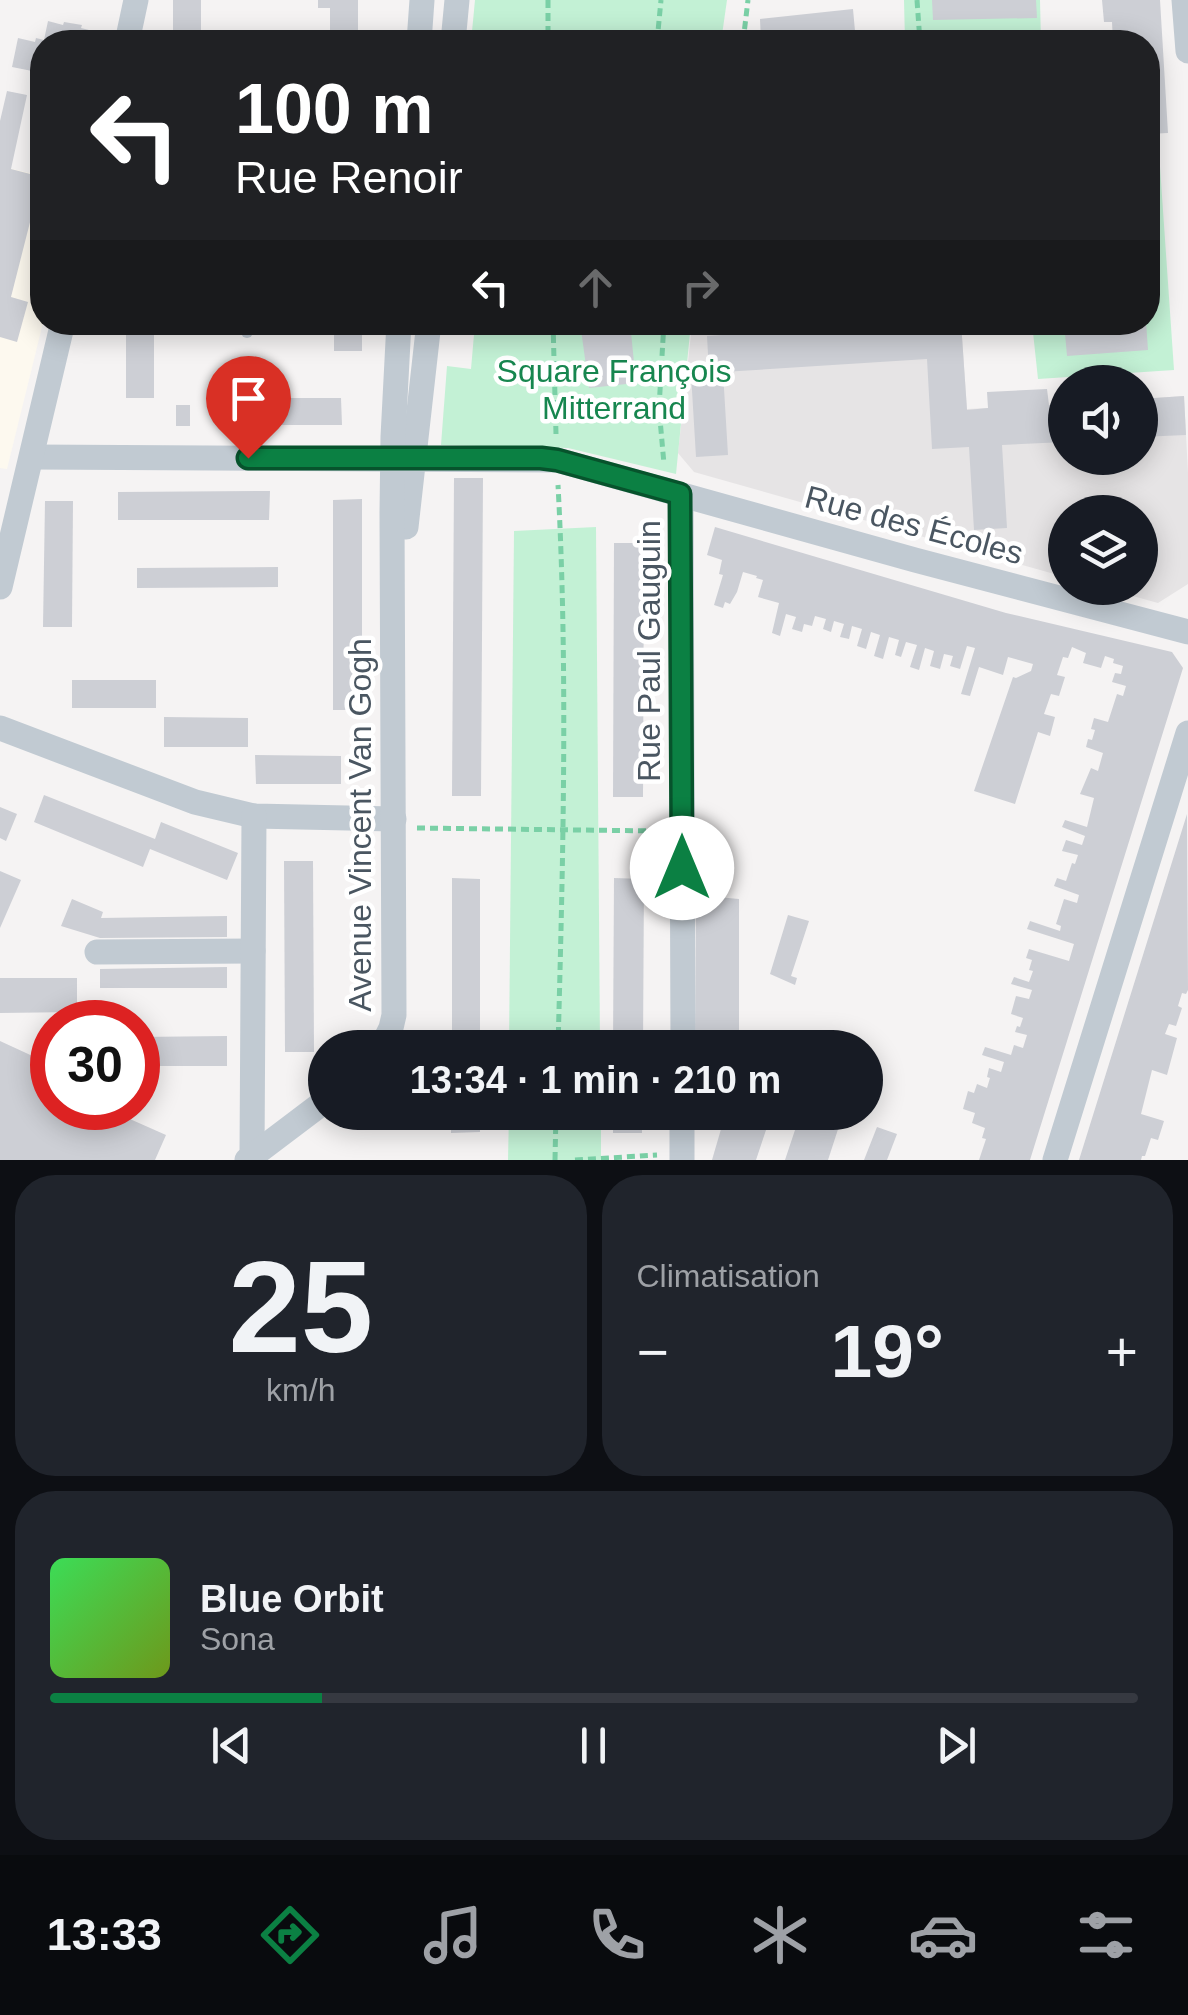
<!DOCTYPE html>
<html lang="fr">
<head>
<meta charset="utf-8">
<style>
  :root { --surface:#171b24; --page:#20242c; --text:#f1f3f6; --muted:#9ea1a6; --line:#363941; --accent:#0b8043 }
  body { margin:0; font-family:Helvetica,sans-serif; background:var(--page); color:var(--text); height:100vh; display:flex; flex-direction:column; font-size:38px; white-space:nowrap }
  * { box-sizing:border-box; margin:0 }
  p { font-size:32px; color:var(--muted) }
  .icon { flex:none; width:55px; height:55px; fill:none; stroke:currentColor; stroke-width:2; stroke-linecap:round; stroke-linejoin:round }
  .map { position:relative; height:1160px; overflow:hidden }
  .sheet { display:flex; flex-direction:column; gap:15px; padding:15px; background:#0d0f14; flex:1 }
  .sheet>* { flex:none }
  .hud { position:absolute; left:30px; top:30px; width:1130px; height:305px; border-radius:40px; box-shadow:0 5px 25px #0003; background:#202124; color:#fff; overflow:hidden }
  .tools { position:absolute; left:1048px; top:365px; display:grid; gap:20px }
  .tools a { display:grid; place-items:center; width:110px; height:110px; border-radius:50%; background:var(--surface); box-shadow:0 5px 25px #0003; font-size:50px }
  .speed { position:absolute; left:30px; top:1000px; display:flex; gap:20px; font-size:50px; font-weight:700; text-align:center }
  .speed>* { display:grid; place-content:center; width:130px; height:130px; border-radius:50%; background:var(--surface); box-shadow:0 5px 25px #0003; line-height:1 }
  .speed .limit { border:15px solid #d22; background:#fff; color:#111 }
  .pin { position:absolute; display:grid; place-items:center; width:85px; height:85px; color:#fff; margin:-102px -42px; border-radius:50% 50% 50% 0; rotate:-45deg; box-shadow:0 0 10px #0007 }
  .pin .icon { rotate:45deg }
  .me { position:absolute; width:110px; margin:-55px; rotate:0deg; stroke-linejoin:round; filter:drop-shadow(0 0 8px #0008) }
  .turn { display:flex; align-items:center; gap:35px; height:210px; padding:0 40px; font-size:45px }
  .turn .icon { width:130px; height:130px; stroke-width:2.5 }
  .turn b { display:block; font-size:70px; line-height:85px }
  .lanes { display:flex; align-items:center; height:95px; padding:0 40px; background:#0003; justify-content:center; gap:50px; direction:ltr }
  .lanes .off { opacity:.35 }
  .big { font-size:75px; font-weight:700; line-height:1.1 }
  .sheet .tile { flex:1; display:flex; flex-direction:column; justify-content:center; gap:15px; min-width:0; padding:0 35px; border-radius:40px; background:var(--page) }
  .sheet .dial { align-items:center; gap:0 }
  .dial b { font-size:130px; line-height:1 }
  .song { display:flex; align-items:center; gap:30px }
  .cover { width:120px; height:120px; border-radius:15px; background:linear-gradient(135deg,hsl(130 70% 55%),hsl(80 70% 35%)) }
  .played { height:10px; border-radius:5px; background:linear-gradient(90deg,var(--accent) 25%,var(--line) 25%) }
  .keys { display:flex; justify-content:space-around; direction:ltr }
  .heat { display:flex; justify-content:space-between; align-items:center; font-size:55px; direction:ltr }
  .sheet .tiles { flex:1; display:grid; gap:15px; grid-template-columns:1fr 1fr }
  .tile:last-child { grid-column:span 2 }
  .trip { position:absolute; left:308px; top:1030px; width:575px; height:100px; border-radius:50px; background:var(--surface); box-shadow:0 5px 25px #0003; font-weight:700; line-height:100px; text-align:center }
  .dock { display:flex; height:160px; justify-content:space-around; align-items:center; background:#090b0e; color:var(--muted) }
  .dock .icon { width:70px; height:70px }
  .dock .current { color:var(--accent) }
  .dock b { font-size:45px; color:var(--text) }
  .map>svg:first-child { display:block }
  .commercial { fill:#fdf9ef }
  .education { fill:#e6e4e5 }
  .green { fill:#c3f1d5 }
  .building { fill:#cdcfd5 }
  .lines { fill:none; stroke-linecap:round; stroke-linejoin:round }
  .path { stroke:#7ad0a6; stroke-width:5; stroke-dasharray:8 5; stroke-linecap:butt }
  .lane { stroke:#c1cad2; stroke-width:12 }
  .street { stroke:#c1cad2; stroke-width:25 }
  .route-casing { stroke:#07532c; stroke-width:25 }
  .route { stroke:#0b8043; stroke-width:18 }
  .labels { text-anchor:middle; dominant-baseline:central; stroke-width:9; stroke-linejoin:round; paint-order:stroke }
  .park-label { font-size:32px; fill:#17864f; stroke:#fff }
  .street-label { font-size:32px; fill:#4a5661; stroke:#fff }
</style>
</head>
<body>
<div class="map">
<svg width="1188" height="1160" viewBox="0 0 1188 1160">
  <rect width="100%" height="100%" fill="#f5f3f3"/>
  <polygon class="commercial" points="0,166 42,176 43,323 7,469 0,468"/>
  <polygon class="education" points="909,323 961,323 967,409 1065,404 1065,458 1140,458 1140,399 1184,396 1188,473 1188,584 1158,603 1104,588 1140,588 1140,512 1065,512 1065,577 694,472 678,453 691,334"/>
  <g class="green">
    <polygon points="475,0 727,0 721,42 471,42"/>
    <polygon points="904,0 1040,0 1041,42 905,42"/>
    <polygon points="1159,152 1174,370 1038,379 1032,323 1148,322 1148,153"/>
    <polygon points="475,323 691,323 676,474 568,448 441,445 447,366 471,369"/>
    <polygon points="596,527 600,1047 509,1047 514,531"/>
    <polygon points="509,1113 601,1113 601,1160 508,1160"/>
  </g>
  <g class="building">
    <rect x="173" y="0" width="28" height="42"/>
    <polygon points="318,0 358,0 358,42 330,42 330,8 318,8"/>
    <polygon points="932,0 1036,0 1037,18 933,20"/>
    <polygon points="1102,0 1160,0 1168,133 1148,134 1148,42 1113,42 1112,22 1104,22"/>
    <polygon points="853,9 856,42 761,42 760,19"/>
    <polygon points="48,21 63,25 64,22 82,25 81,28 97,32 94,42 42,42 37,72 12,67 18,38 35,42 36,38 44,40"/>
    <polygon points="7,91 27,95 11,169 34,175 42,146 42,175 11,297 28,302 17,342 0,337 0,121"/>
    <rect x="126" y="322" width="28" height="76"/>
    <rect x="334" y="322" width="28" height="29"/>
    <polygon points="580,322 630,322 636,383 589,388"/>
    <polygon points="843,322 961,322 967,410 988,408 987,392 1047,389 1049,405 1065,404 1065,442 1002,445 1007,528 974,530 969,447 932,449 927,359 723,372 728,455 696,457 691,374 709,373 707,336 843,327"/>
    <polygon points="1064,322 1146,322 1148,350 1067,356"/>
    <polygon points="1184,396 1186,435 1140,437 1140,399"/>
    <polygon points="215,398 341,398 342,425 215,425"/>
    <rect x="176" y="405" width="14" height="21"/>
    <polygon points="454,478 483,478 481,796 452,796"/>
    <polygon points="270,491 269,520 118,520 118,492"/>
    <polygon points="362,499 362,710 333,710 333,500"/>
    <polygon points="45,501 73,501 72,627 43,627"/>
    <polygon points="715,527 1006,613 1172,652 1183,668 1030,1160 979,1160 986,1139 982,1138 985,1128 972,1123 975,1113 963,1109 968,1091 974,1093 977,1084 987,1088 990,1078 987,1077 989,1068 1001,1072 1004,1062 982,1055 985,1047 1011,1055 1014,1045 1023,1048 1027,1035 1015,1032 1017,1026 1020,1027 1023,1018 1011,1014 1016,996 1029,999 1032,990 1011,984 1014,977 1029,982 1033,971 1029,970 1032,960 1026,958 1029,949 1069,961 1074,944 1027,929 1030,921 1060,931 1061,926 1056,924 1064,899 1077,903 1079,895 1054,886 1057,878 1066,881 1072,863 1075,864 1078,855 1062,851 1066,840 1082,845 1085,836 1062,827 1065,820 1087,827 1094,798 1080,794 1091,768 1098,771 1103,753 1086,747 1088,739 1092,740 1095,730 1091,729 1094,718 1108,722 1117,694 1123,696 1126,686 1112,682 1115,673 1121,674 1123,666 1113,663 1114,659 1105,656 1101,668 1083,663 1086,653 1072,647 1068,658 1063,657 1057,675 1065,677 1059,696 1051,694 1044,714 1055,717 1050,736 1038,732 1015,804 974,791 1013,677 1016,678 1031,671 1033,664 1008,657 1003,675 979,667 970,696 961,694 975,648 967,646 960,669 950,666 953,656 944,654 940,669 930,666 934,651 925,648 919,670 910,667 917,645 906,642 901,657 895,655 899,640 889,637 883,659 874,656 880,635 871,632 866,649 857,646 862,629 852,626 849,639 840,637 844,624 834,621 831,632 823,629 826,619 815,616 812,626 804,624 802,632 792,629 796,617 786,614 780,636 772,633 779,603 758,597 763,580 756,578 757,576 743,572 737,592 730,604 725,602 723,608 714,605 723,575 719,574 722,560 707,555"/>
    <polygon points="614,543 644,543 643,797 613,797"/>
    <polygon points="278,567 278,587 137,588 137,568"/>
    <rect x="72" y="680" width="84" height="28"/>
    <polygon points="164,717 248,718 248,747 164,747"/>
    <polygon points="255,755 341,756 341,784 256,784"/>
    <polygon points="44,795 155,839 161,822 238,853 227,880 150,849 143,867 34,822"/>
    <polygon points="0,807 17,814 6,841 0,838"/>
    <polygon points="1187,814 1188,990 1186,994 1182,993 1178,1006 1182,1008 1176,1026 1169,1024 1165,1034 1177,1038 1167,1075 1152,1070 1141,1114 1164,1121 1158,1140 1151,1138 1145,1156 1142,1156 1141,1160 1079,1160"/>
    <polygon points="284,861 313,861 314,1052 285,1052"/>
    <polygon points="0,871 21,880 0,928"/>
    <polygon points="452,878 480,879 480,1048 452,1048"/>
    <polygon points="614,878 644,879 643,1048 613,1048"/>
    <polygon points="696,895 739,899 739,1048 695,1048"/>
    <polygon points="72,899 103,912 101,918 227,916 227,937 100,938 61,926"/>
    <polygon points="788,915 809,921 791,976 797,978 795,985 770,974"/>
    <polygon points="227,967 227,988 100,988 100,969"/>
    <polygon points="0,978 77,978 77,1012 0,1013"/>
    <polygon points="227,1036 227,1066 138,1066 138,1037"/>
    <polygon points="0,1041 52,1065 52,1108 105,1108 166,1135 155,1160 0,1160"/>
    <polygon points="451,1112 480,1112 480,1132 451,1133"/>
    <rect x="613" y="1112" width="29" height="21"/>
    <polygon points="726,1112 772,1112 756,1160 712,1160"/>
    <polygon points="801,1112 843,1114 828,1160 785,1160"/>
    <polygon points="877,1127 897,1134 887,1160 864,1160"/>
  </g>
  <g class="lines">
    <g class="path">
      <polyline points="548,0 548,42"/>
      <polyline points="917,0 920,42"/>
      <polyline points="657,42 661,0"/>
      <polyline points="743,42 748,0"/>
      <polyline points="553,322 556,434"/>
      <polyline points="664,322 659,408 664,464"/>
      <polyline points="417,828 661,831"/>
      <path d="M558,1048C563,860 568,672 558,485"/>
      <polyline points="555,1160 556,1112"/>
      <polyline points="575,1160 657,1155"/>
    </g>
    <polyline class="lane" points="247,322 247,332"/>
    <g class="street">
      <polyline points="1184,0 1188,51"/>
      <polyline points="127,42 136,0"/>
      <polyline points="419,42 422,0"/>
      <polyline points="453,42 457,0"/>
      <polyline points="32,457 557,460 915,560 1188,632"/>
      <polyline points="681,495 683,1048"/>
      <polyline points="406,527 429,322"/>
      <polyline points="0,587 63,322"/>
      <polyline points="0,728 195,802 254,816 394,819"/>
      <polyline points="97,952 253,951"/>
      <polyline points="381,1048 391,1028 394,1015 392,513 393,437 399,322"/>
      <polyline points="252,1156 254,816"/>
      <polyline points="247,1160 325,1101"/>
      <polyline points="682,1160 682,1112"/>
      <polyline points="1055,1160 1188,733"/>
    </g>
  </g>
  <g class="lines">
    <g class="route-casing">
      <polyline id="route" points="248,458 541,458 557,460 680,494 682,868"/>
    </g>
    <use href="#route" class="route"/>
  </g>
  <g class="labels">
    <g class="park-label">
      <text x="614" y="371">Square François<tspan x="614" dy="37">Mitterrand</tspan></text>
    </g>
    <g class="street-label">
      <text transform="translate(914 525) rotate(15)">Rue des Écoles</text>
      <text transform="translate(649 651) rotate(-90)">Rue Paul Gauguin</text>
      <text transform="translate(360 825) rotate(-90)">Avenue Vincent Van Gogh</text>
    </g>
  </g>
</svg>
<div class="tools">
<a><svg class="icon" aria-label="sound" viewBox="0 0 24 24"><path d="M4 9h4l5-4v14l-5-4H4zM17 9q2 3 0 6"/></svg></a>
<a><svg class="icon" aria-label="layers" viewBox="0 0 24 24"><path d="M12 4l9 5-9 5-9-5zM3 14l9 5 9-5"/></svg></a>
</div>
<div class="speed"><div class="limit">30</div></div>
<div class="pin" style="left:248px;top:458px;background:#d93025"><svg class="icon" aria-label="arrive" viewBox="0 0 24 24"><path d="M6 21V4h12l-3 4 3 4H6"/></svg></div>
<svg class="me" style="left:682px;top:868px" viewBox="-20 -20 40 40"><circle r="19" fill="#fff"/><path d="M0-13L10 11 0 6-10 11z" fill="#0b8043"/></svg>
<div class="trip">13:34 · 1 min · 210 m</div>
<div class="hud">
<div class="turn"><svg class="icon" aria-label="left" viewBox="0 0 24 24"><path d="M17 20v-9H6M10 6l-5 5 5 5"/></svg><div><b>100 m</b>Rue Renoir</div></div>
<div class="lanes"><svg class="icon" aria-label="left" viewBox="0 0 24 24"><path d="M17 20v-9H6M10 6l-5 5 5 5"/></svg><svg class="icon off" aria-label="ahead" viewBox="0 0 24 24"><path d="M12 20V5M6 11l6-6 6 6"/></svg><svg class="icon off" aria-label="right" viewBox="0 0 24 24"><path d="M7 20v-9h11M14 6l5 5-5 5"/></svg></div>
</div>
</div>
<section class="sheet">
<div class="tiles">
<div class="tile dial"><b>25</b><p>km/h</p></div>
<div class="tile"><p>Climatisation</p>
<div class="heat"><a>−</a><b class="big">19°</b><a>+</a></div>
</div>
<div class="tile">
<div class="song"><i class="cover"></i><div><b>Blue Orbit</b><p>Sona</p></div></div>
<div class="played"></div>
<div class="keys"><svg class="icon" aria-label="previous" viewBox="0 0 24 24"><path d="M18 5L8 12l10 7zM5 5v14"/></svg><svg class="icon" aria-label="pause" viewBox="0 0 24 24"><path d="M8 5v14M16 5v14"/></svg><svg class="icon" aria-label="next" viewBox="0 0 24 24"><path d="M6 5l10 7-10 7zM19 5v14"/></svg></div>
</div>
</div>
</section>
<nav class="dock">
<b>13:33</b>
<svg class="icon current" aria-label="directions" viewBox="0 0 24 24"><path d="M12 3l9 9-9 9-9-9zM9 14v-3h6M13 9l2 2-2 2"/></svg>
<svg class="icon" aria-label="music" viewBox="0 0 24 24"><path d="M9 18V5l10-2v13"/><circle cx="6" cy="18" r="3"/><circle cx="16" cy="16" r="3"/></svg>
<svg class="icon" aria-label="phone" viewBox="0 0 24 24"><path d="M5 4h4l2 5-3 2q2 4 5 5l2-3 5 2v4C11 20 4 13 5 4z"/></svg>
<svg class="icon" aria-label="climate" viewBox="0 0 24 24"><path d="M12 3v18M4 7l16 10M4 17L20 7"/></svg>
<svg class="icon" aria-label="car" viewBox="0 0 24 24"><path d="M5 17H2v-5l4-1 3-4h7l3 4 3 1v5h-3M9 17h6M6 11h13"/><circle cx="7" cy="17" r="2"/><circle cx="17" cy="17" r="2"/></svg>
<svg class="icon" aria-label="filters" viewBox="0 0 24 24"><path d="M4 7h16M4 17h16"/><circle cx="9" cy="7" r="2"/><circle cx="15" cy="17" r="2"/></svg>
</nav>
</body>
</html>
